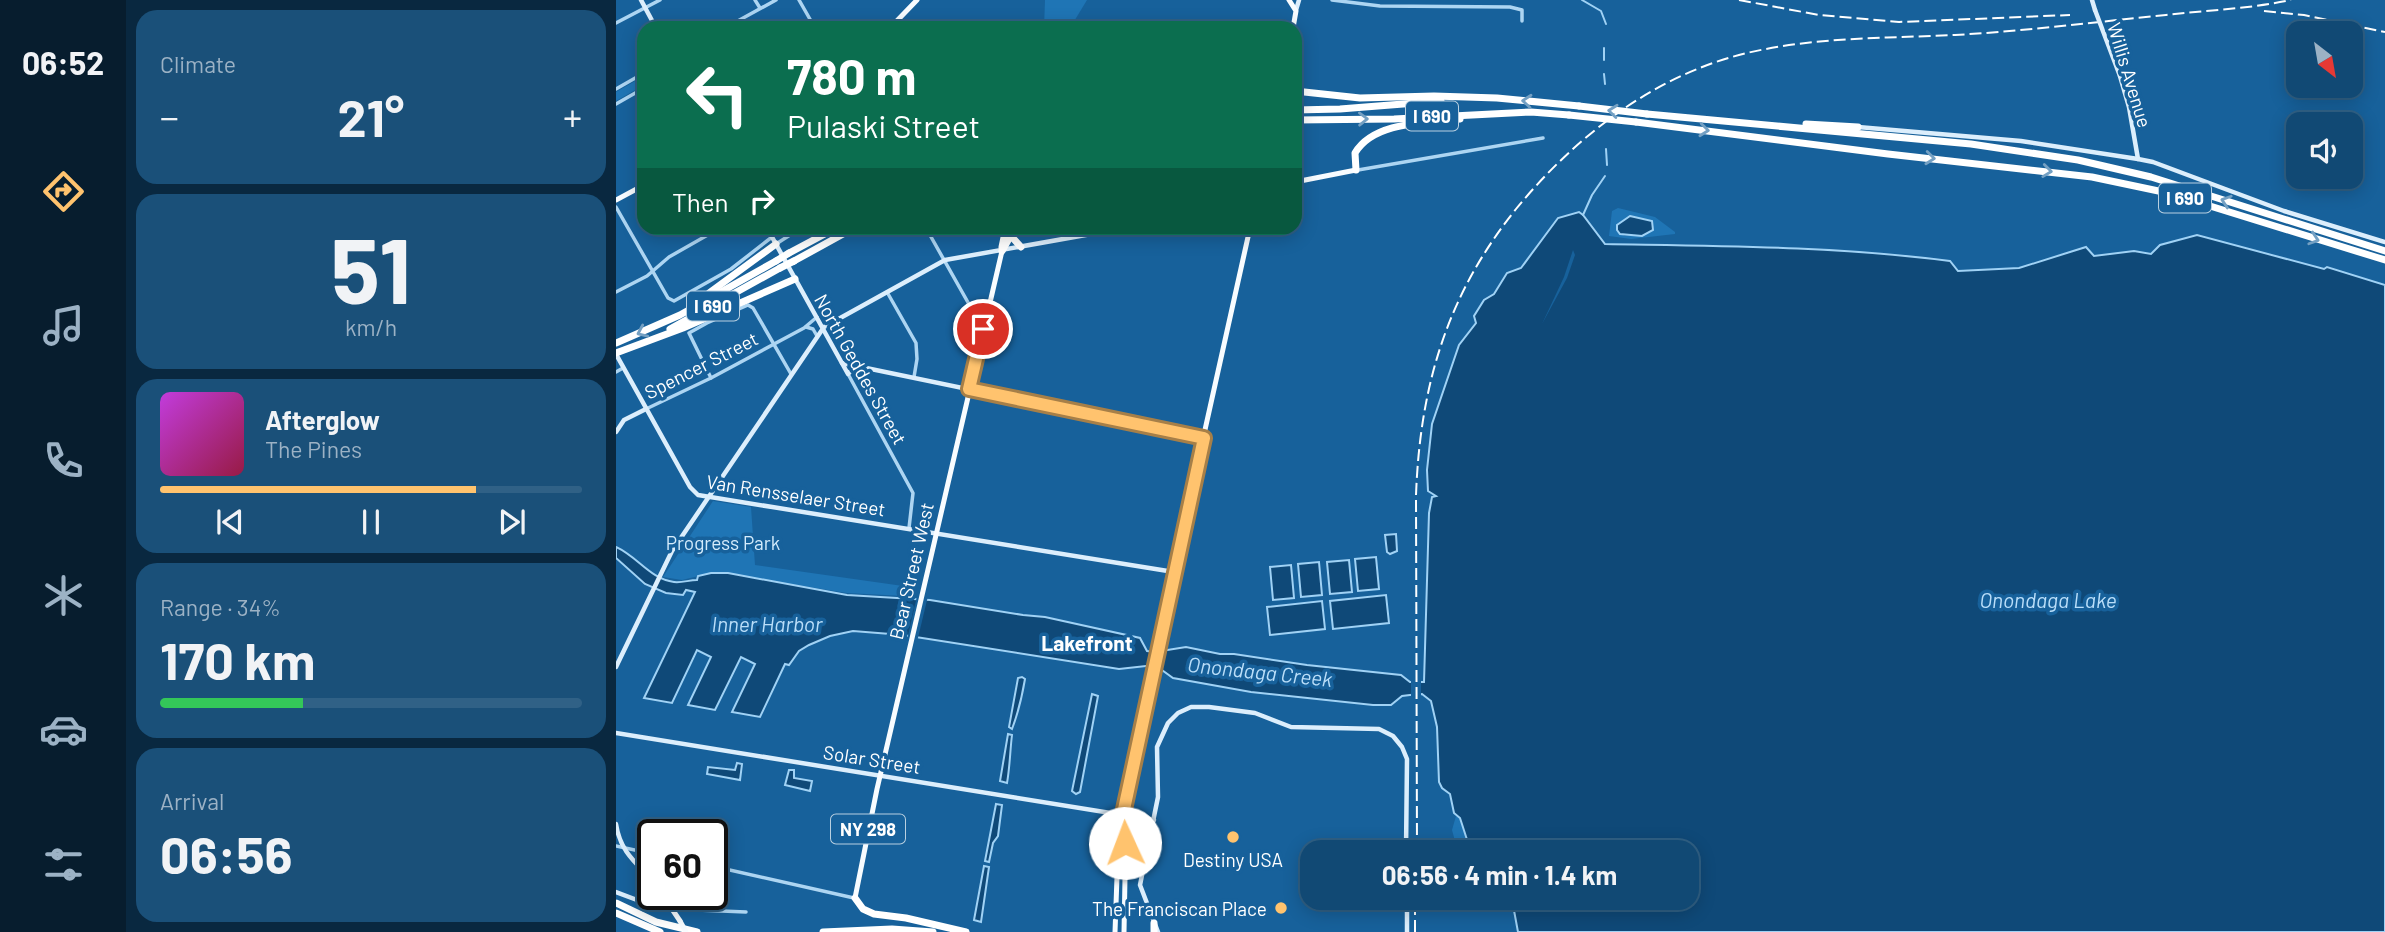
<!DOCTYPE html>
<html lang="en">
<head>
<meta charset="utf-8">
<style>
  :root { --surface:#114974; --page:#1a5079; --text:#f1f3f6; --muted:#9cb2c5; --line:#306186; --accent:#ffc36e }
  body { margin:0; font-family:Barlow,sans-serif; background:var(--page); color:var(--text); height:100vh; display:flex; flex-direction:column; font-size:26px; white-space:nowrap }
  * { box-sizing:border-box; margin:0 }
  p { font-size:23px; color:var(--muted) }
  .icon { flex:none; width:38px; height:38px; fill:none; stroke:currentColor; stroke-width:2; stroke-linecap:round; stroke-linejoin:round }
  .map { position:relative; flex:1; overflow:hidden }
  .side { display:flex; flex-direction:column; gap:10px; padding:10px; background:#092840; width:490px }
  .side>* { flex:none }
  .guide { position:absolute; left:21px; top:21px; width:665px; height:214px; border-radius:21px; box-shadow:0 4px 18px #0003,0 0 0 2px var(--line); background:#0b6e4f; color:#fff; overflow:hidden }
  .needle { width:46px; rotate:149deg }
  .fabs { position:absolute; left:1670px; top:21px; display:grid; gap:14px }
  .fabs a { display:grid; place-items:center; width:77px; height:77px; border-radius:14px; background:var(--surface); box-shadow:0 4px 18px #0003,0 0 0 2px var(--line); font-size:35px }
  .speed { position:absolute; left:21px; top:819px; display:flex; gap:14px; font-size:35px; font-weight:700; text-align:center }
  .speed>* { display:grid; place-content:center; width:91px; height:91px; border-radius:50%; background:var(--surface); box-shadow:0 4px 18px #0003,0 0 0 2px var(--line); line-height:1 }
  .speed .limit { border:4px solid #111; border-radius:10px; background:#fff; color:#111 }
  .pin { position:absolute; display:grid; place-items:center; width:60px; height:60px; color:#fff; margin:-30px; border:4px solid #fff; border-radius:50%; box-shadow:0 2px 7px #0007 }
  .me { position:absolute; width:77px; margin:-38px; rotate:358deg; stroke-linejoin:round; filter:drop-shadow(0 0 5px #0008) }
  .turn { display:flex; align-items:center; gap:24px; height:147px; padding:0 35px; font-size:32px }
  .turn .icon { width:91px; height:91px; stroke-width:2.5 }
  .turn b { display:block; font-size:49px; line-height:60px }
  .then { display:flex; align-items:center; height:66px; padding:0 35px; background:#0003; gap:14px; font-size:26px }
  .big { font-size:52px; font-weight:700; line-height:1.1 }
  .side .widget { flex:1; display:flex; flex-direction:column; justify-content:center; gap:10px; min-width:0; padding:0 24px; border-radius:21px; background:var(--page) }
  .side .dial { align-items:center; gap:0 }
  .dial b { font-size:91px; line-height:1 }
  .song { display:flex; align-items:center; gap:21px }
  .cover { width:84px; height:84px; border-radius:10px; background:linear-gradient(135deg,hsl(290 70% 55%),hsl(340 70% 35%)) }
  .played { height:7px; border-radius:4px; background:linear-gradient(90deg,var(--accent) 75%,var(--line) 75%) }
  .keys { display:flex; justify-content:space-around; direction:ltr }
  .heat { display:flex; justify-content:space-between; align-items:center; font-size:38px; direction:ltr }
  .charge { height:10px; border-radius:5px; background:linear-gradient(90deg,#34c759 34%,var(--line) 0) }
  .trip { position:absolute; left:684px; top:840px; width:399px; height:70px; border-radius:21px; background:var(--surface); box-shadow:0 4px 18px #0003,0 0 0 2px var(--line); font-weight:700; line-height:70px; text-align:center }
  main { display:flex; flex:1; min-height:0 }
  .tab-bar { display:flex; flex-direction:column; width:126px; justify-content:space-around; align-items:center; background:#071d2e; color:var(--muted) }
  .tab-bar .icon { width:49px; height:49px }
  .tab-bar .selected { color:var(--accent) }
  .tab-bar b { font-size:32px; color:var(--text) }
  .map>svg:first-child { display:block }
  .green { fill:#1f75b5; fill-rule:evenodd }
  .water { fill:#0f4978; stroke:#a0d2f5; stroke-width:2 }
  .pier { fill:#17619b }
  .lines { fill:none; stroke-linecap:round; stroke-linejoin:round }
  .stream { stroke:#a0d2f5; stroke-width:2 }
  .street { stroke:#add5f2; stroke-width:3.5 }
  .secondary { stroke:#dceefc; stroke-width:4.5 }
  .primary { stroke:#f8fcff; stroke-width:5 }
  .highway { stroke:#fff; stroke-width:7 }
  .rail { stroke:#fff; stroke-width:2; stroke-dasharray:12 5; stroke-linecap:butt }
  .secondary-bridge { stroke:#dceefc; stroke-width:4.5 }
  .primary-bridge { stroke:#f8fcff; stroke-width:5 }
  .highway-bridge { stroke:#fff; stroke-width:7 }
  .oneway { stroke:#74a0c3 }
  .route-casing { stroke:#a67f48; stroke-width:18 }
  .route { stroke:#ffc36e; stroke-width:12 }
  .poi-dot { fill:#ffc36e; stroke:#17619b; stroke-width:2.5 }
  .labels { text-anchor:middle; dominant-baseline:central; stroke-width:7; stroke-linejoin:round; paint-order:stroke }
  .shield { fill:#17619b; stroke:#b9d0e1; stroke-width:2 }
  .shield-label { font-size:18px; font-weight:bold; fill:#fff }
  .street-label { font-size:19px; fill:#fff; stroke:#17619b }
  .park-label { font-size:19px; fill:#d5ecfc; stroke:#17619b }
  .poi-label { font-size:19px; fill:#fff; stroke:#17619b }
  .water-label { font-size:21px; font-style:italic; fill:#badef9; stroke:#17619b }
  .neighbourhood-label { font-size:21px; font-weight:bold; fill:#fff; stroke:#17619b }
</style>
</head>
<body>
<main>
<nav class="tab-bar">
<b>06:52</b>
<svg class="icon selected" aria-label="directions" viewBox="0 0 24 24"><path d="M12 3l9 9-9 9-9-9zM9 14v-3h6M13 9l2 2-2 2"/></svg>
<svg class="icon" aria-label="music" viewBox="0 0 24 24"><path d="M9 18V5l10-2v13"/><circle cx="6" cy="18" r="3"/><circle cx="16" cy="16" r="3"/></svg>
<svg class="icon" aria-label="phone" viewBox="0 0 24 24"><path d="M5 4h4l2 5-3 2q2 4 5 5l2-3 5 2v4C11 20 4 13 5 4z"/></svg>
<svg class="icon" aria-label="climate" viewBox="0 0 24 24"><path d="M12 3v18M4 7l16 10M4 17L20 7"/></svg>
<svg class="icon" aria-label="car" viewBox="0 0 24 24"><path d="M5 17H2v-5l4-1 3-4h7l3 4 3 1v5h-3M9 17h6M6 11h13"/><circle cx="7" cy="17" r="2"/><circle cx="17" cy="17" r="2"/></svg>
<svg class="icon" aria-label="filters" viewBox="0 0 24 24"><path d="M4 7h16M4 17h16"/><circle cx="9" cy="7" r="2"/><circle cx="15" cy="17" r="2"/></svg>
</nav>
<section class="side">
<div class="widget"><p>Climate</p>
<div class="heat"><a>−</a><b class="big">21°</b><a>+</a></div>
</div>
<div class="widget dial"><b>51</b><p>km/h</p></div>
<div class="widget">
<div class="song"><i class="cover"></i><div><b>Afterglow</b><p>The Pines</p></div></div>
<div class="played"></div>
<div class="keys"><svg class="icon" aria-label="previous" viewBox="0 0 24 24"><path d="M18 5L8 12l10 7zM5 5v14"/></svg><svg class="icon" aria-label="pause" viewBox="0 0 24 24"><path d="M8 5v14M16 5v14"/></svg><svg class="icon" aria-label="next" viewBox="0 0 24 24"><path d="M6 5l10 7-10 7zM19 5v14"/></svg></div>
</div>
<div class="widget"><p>Range · 34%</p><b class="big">170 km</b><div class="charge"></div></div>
<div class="widget"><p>Arrival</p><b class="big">06:56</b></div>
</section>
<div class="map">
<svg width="1769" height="932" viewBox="0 0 1769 932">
  <rect width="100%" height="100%" fill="#17619b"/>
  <g class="green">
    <polygon points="429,0 471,0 454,28 428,28"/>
    <polygon points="28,76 28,85 0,101 0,92"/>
    <path d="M1002,208L1039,217L1059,232V234L1015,239L993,236L996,211ZM1014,216L1036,221L1037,230L1026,236H1008L1001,225Z"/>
    <polygon points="97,501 135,507 139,565 287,586 288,596 231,593 112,574 95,573 66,580 47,577"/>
    <polygon points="840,816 844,818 855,852 842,852 836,830"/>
  </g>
  <g class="water">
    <path d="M963,212L967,215L989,244C1104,246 1219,246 1334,261L1342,271L1403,268L1470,247L1478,256L1518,251L1535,254L1544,245L1581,235L1708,269L1711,267L1769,285V932H902L897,905L879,898H1071V852H855L844,818L838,813L834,794L826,788L823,782L821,727L815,701L806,694L794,695L786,696L775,705H757L635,692L557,678L539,665L503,669L287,635L237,631L214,636L193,645L183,651L173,665L169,664L144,717L116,712L139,664L125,657L99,710L72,705L95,657L81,650L56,703L28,698L79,592L70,590L67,595L50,593L29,584L0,558V547C22,557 34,579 58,582C66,583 73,580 81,580L82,576L95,573H112L231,595L314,600L407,615L429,617L524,638L531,651L539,652L570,647L604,654H618L691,665L785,675L794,682H808L813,513L816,497L820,496L812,491L811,470L816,424L843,345L860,323L858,316L868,300L878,294L891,273L905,268L942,218Z"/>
    <polygon points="1014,216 1036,221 1037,230 1026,236 1004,234 1001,230 1001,225"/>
    <polygon points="780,534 781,551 774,554 771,552 769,535"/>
    <polygon points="760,557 763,589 742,591 739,559"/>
    <polygon points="733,560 736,592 714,594 711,562"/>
    <polygon points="703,562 706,595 685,597 682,564"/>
    <polygon points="675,565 678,598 657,600 654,567"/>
    <polygon points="770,595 773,623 717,629 714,601"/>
    <polygon points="706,601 709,629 654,635 651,607"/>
    <path d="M406,677L409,679C406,697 402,713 396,729L393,727L402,678Z"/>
    <polygon points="476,694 482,696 464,792 460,794 456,791"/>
    <path d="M392,734L396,735C394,751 394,766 391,783L384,781Z"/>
    <polygon points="121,763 126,764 124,780 91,774 92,767 119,770"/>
    <polygon points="173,770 178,770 178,778 196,781 194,791 169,785"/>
    <polygon points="380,804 386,805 382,836 377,843 373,862 369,861"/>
    <polygon points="368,866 373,867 365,922 358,920"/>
  </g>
  <g class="pier">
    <polygon points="957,250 959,255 951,278 926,324 948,277"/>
    <polygon points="301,596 312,596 301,642 291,640"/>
    <rect x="795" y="681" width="10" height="17"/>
  </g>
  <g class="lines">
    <g class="stream">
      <polyline points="966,0 985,11 990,24"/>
      <polyline points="988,48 988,60"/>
      <polyline points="988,74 989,84"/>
      <polyline points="990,149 991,165"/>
      <polyline points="967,215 976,195 989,176"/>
    </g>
    <g class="street">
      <polyline points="139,0 144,8"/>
      <polyline points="183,0 199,28"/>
      <polyline points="716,0 764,6 894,7 906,10 906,21"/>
      <polyline points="0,23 44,0"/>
      <polyline points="109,28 160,0"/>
      <polyline points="0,89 28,73"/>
      <polyline points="0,104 28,88"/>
      <polyline points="742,170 927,138"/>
      <polyline points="0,207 52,298 58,301 115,269 156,237"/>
      <polyline points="310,228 367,329"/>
      <polyline points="160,244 185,228"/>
      <polyline points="0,292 31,276 53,257 104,228"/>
      <polyline points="271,292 300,343 301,359 298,377"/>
      <polyline points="190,327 197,329 201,336"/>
      <polyline points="0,372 7,368"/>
      <polyline points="232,374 297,493 293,528"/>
      <polyline points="95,378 73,333 91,323 132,305 137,308 175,374"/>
      <polyline points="30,409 95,378 188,328 201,317"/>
      <polyline points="0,846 37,854"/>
      <polyline points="96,866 238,898"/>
      <polyline points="56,909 130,912"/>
      <polyline points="87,910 91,894"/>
    </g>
    <g class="secondary">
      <polyline points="25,0 40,28"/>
      <polyline points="1476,0 1479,10"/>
      <polyline points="680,10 683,0"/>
      <polyline points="1504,76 1513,107 1522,159"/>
      <polyline points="1242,127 1405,141 1522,159 1537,162 1668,211 1769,242"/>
      <polyline points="151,228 232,374 237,368 242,367"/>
      <polyline points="0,354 74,487 82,495 558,572"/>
      <polyline points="226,363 588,438"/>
      <polyline points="0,432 8,420 30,409"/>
      <polyline points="0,667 56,551 208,327 329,260 509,228"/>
      <polyline points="0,733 538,820"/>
      <path d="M0,824C4,851 19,862 37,881"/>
      <polyline points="510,833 522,818"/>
      <polyline points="0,892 29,903 56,909"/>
      <polyline points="47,894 56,908"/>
      <polyline points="791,898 791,932"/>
      <polyline points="542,932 524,885 542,797 541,747 552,723 562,713 575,707 593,707 639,713 675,727 763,729 777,736 786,747 791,759 790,852"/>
    </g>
    <g class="primary">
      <polyline points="673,0 680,11 677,28"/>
      <polyline points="274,28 301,0"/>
      <polyline points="679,182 740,170"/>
      <polyline points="0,200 28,185"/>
      <polyline points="507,814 510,824 508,932"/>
      <polyline points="239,898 261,789 386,251"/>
      <polyline points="56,909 64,921"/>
      <polyline points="499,932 503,822 512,792 568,524 634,228"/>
    </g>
    <g class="highway">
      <polyline points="679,91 744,98 818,96 881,98 963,106"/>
      <polyline points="679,110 724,109 825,101"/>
      <polyline points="1031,114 1355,144 1462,160 1535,177 1769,251"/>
      <polyline points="679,120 778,119 915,112 953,115"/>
      <polyline points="1020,122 1272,154 1476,177 1552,193 1769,260"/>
      <polyline points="1190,124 1242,127"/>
      <path d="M740,170L739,153C758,121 811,123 844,119"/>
      <polyline points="394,235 405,247"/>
      <polyline points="386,247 390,228"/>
      <polyline points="386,251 399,228"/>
      <polyline points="173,253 220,228"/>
      <polyline points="178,261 238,228"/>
      <polyline points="93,293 160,244"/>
      <polyline points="54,329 164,268"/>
      <polyline points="0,343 64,315 160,261"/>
      <polyline points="0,353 67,328 179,279"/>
      <polyline points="239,898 247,909 258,914 290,918 350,932"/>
      <polyline points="0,903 40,922 81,932"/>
      <polyline points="0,913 44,932"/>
      <polyline points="207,932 276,929 317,932"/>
      <polyline points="538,932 538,923"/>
    </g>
    <g class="rail">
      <polyline points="1123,0 1203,15 1283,22 1454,15"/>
      <polyline points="1648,11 1688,15 1769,32"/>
      <path d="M801,852L800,495C804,386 831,295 900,209C964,131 1049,67 1150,49C1212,37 1276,38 1339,35C1409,31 1479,22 1550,15C1591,10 1633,9 1675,0"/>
      <polyline points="799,932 799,898"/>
    </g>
    <polyline class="secondary-bridge" points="1479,10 1504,76"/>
    <polyline class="primary-bridge" points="64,921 70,932"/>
    <g class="highway-bridge">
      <polyline points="963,106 1031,114"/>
      <polyline points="953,115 1020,122"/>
      <polyline points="160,261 173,253"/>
      <polyline points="164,268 178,261"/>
    </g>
  </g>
  <defs><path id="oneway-chevron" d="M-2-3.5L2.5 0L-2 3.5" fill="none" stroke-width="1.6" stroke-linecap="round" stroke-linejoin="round" transform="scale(1.75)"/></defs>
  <g class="oneway">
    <use href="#oneway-chevron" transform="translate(911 101) rotate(-175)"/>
    <use href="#oneway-chevron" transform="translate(997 111) rotate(-174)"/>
    <use href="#oneway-chevron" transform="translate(747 119) rotate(-1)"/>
    <use href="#oneway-chevron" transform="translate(1088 130) rotate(6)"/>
    <use href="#oneway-chevron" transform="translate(1314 158) rotate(6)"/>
    <use href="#oneway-chevron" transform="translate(1431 171) rotate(7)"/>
    <use href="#oneway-chevron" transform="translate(1610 201) rotate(-162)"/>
    <use href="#oneway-chevron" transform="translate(1698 239) rotate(18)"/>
    <use href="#oneway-chevron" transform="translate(26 332) rotate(156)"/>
  </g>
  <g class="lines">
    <g class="route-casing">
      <polyline id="route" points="367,329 353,389 588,438 507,814 510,824 509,843"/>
    </g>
    <use href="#route" class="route"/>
  </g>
  <g class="poi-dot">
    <circle cx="617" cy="837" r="7"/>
    <circle cx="665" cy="908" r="7"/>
  </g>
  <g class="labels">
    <g class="shield">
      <rect x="790" y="101.5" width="52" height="29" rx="5"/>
      <rect x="1543" y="183.5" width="52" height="29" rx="5"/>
      <rect x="71" y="291.5" width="52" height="29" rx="5"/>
      <rect x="215" y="814.5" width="74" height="29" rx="5"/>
    </g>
    <g class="shield-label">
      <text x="816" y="116">I 690</text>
      <text x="1569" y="198">I 690</text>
      <text x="97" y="306">I 690</text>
      <text x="252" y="829">NY 298</text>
    </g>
    <g class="street-label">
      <text transform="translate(1514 75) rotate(73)">Willis Avenue</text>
      <text transform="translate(85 365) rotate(-27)">Spencer Street</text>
      <text transform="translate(245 369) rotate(61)">North Geddes Street</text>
      <text transform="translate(180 495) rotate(9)">Van Rensselaer Street</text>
      <text transform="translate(295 571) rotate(-77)">Bear Street West</text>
      <text transform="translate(256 759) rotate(9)">Solar Street</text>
    </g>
    <g class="park-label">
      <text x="107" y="542">Progress Park</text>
    </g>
    <g class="poi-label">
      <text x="617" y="859">Destiny USA</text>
      <text x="651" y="908" text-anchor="end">The Franciscan Place</text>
    </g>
    <g class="water-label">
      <text x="1432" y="599">Onondaga Lake</text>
      <text x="151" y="623">Inner Harbor</text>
      <text transform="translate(644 671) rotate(6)">Onondaga Creek</text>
    </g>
    <g class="neighbourhood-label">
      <text x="471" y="642">Lakefront</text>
    </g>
  </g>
</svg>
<div class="fabs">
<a><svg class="needle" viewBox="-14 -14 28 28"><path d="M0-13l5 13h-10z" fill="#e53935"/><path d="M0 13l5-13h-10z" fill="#9cb2c5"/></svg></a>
<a><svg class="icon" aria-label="sound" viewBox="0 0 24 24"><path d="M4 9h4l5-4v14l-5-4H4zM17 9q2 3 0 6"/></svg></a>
</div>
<div class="speed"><div class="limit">60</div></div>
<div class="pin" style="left:367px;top:329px;background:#d93025"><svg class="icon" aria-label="arrive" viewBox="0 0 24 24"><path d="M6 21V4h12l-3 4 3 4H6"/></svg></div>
<svg class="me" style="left:509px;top:843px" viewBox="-20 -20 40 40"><circle r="19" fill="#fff"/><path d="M0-13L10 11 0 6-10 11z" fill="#ffc36e"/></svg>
<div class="trip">06:56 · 4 min · 1.4 km</div>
<div class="guide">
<div class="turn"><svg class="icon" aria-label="left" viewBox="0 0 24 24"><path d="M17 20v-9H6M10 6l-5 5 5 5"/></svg><div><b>780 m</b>Pulaski Street</div></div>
<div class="then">Then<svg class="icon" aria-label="right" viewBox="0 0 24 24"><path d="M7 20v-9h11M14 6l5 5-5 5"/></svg></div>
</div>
</div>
</main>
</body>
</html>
